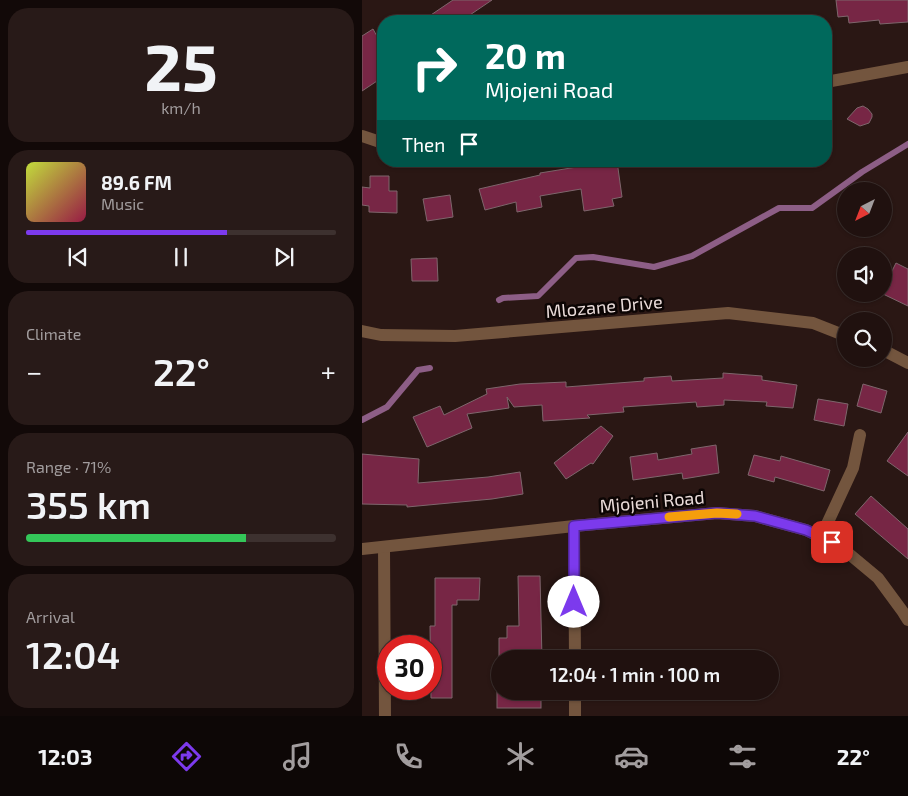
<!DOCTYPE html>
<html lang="en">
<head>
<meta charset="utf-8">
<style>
  :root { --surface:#20110f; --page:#281a18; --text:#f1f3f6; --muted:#a29d9e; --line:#3d312f; --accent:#7c3aed }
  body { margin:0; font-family:"Exo 2",sans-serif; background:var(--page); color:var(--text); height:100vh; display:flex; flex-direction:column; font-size:19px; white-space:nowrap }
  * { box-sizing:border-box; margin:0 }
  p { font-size:16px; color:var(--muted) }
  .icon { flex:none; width:28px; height:28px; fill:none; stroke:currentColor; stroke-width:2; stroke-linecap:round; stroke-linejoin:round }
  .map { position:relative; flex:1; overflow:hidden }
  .drawer { display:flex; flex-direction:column; gap:8px; padding:8px; background:#120908; width:362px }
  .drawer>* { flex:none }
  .top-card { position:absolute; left:15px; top:15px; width:455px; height:152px; border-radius:20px; box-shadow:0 1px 4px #0004,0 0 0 1px var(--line); background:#00695c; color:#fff; overflow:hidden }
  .needle { width:32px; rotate:222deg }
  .controls { position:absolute; left:475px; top:182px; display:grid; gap:10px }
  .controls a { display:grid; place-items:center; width:55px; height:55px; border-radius:50%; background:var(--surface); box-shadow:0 1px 4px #0004,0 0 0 1px var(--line); font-size:25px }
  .speed { position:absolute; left:15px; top:635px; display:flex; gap:10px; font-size:25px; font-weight:700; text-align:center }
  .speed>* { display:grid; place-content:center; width:65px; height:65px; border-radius:50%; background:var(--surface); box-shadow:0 1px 4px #0004,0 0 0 1px var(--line); line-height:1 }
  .speed .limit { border:8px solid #d22; background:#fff; color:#111 }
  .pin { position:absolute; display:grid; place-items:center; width:42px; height:42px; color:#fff; margin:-21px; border-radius:10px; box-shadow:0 2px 8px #0006 }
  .me { position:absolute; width:55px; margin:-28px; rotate:0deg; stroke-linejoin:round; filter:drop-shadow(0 0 4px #0008) }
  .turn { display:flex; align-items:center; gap:18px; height:105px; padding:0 25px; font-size:22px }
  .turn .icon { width:65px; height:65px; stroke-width:2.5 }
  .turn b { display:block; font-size:35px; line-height:42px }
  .then { display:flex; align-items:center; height:48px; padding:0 25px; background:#0003; gap:10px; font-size:19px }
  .big { font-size:38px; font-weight:600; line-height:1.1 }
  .drawer .widget { flex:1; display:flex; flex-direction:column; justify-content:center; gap:8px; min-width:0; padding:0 18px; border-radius:20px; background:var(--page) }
  .drawer .dial { align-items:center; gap:0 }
  .dial b { font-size:65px; line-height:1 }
  .song { display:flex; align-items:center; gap:15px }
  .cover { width:60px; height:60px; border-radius:8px; background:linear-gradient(135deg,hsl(70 70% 55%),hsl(340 70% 35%)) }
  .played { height:5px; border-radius:2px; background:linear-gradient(90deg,var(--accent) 65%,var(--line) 65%) }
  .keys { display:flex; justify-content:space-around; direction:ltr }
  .heat { display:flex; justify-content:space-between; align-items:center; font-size:28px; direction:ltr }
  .charge { height:8px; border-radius:4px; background:linear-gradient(90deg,#34c759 71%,var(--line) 0) }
  .trip { position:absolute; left:129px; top:650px; width:288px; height:50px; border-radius:25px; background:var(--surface); box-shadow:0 1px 4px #0004,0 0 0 1px var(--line); font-weight:600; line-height:50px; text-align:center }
  .dock { display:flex; height:80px; justify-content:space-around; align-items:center; background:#0d0706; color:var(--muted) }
  .dock .icon { width:35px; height:35px }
  .dock .active { color:var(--accent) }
  .dock b { font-size:22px; color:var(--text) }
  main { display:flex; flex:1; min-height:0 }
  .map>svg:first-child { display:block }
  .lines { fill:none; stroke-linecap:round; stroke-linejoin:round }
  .stream { stroke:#8d5e86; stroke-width:6 }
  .building { fill:#772645; stroke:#7e666c }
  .minor { stroke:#73553e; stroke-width:12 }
  .route-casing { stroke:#51269a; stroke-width:12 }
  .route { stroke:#7c3aed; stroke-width:9 }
  .slow { stroke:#f59e0b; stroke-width:9 }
  .labels { text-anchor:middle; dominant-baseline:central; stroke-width:5; stroke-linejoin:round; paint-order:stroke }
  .street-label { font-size:18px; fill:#e9dbd9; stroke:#0c0504 }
</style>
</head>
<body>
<main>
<section class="drawer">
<div class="widget dial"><b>25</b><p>km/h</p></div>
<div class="widget">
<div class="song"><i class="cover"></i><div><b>89.6 FM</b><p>Music</p></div></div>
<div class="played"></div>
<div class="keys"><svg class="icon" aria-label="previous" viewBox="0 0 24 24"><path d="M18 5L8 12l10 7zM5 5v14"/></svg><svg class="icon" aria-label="pause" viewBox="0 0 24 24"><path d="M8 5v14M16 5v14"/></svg><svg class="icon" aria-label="next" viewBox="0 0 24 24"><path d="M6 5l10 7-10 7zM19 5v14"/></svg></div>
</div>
<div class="widget"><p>Climate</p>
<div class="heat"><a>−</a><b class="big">22°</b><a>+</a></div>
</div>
<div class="widget"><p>Range · 71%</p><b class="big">355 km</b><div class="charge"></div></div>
<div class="widget"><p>Arrival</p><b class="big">12:04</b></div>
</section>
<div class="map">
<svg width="546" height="716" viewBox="0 0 546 716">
  <rect width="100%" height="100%" fill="#2a1714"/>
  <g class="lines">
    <g class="stream">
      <polyline points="137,300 141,298 176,296 214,258 231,257 292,267 330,256 417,208 450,208 500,172 546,144"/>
      <polyline points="0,420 25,407 56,370 68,368"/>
    </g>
  </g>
  <g class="building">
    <polygon points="91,0 130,0 99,21 60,21"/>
    <polygon points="474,0 546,0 546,22 518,24 517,20 487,23 486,16 476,17"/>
    <polygon points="11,29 21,47 21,77 0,91 0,36"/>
    <polygon points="501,106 506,109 510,114 510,117 507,123 498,126 485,119 495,108"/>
    <polygon points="223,161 255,161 260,197 250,199 252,206 222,211 219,189 178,196 180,207 155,212 154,202 123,210 117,189 178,175 178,173 215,167 214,163"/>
    <polygon points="8,176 27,176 27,191 35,191 35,213 7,212 7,206 0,205 0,187 8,188"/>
    <polygon points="88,195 91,217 65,221 61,199"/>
    <polygon points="75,258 76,281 50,281 49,259"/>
    <polygon points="534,263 546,269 546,306 521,294 521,270 529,273"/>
    <polygon points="361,373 400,376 400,380 435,385 431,408 404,406 405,402 362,400 362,405 335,407 334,402 261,407 262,412 225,415 228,418 181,421 180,405 152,407 145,397 147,408 105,414 110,428 65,447 51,417 78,406 82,415 125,394 124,389 158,384 204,382 204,387 282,381 282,378 309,376 310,381 361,378"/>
    <polygon points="501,384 525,391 519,413 495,406"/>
    <polygon points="456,399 486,404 482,426 452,420"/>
    <polygon points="239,426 251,436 231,464 229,463 204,479 192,463"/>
    <polygon points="546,432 546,476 525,461"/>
    <polygon points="354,445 357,473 321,479 320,473 271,480 268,457 295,453 296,460 330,454 329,449"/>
    <polygon points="0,454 57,459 56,483 126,477 158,472 161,494 130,499 45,507 45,505 0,504"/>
    <polygon points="392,455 418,461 419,456 468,470 462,491 413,477 412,482 386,475"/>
    <polygon points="509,496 546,529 546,559 493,514"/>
    <polygon points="156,576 178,576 180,659 137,659 137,638 145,638 145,626 157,626"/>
    <polygon points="73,578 118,578 117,600 95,600 95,605 90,605 90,698 69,698 68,626 73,626"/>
    <rect x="135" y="691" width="44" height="17"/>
  </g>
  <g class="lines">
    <g class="minor">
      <polyline points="464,82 546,67"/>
      <polyline points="0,136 21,143"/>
      <polyline points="0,331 19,335 93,336 366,313 451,323 484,336"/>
      <polyline points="521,350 546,363"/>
      <polyline points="212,526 213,659"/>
      <polyline points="459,537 491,468 498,435"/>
      <polyline points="22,547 23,716"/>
      <polyline points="0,549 212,526 355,513 393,516 444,530 480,548 516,578 541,612 546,620"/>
      <polyline points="213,691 213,716"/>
    </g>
  </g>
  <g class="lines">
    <g class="route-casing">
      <polyline id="route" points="212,602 212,526 355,513 393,516 444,530 470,542"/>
    </g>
    <use href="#route" class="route"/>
    <polyline class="slow" points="307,517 355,513 375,514"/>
  </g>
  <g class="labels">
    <g class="street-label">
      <text transform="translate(242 306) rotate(-5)">Mlozane Drive</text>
      <text transform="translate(290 501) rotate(-5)">Mjojeni Road</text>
    </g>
  </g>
</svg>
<div class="controls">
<a><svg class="needle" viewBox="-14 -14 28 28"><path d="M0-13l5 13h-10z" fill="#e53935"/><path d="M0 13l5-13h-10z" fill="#a29d9e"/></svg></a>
<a><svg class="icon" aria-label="sound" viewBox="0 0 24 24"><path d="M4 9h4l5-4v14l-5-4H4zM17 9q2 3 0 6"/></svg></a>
<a><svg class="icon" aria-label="search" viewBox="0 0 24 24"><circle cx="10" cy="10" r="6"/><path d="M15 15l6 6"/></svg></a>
</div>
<div class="speed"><div class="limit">30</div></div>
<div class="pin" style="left:470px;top:542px;background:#d93025"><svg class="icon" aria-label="arrive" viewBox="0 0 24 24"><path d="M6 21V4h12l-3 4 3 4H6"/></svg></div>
<svg class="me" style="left:212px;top:602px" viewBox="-20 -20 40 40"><circle r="19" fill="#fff"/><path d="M0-13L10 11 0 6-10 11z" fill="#7c3aed"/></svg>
<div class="trip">12:04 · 1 min · 100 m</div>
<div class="top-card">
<div class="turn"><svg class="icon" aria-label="right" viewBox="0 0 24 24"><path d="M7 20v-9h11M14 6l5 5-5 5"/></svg><div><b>20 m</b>Mjojeni Road</div></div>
<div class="then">Then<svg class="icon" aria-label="arrive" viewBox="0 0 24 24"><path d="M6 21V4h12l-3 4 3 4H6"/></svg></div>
</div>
</div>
</main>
<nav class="dock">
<b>12:03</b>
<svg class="icon active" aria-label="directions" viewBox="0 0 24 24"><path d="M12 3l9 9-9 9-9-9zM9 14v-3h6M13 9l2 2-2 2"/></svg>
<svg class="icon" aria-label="music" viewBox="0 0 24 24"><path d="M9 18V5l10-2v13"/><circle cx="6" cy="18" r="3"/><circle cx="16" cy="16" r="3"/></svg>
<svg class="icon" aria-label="phone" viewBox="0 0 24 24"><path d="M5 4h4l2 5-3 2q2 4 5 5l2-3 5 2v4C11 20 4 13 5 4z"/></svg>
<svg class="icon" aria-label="climate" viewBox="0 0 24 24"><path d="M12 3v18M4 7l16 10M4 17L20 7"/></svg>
<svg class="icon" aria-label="car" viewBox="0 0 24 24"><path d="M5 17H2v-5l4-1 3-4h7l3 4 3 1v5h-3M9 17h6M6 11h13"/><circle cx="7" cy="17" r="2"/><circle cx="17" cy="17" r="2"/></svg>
<svg class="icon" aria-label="filters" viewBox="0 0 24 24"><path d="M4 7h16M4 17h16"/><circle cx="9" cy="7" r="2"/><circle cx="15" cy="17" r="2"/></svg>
<b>22°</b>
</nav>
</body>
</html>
